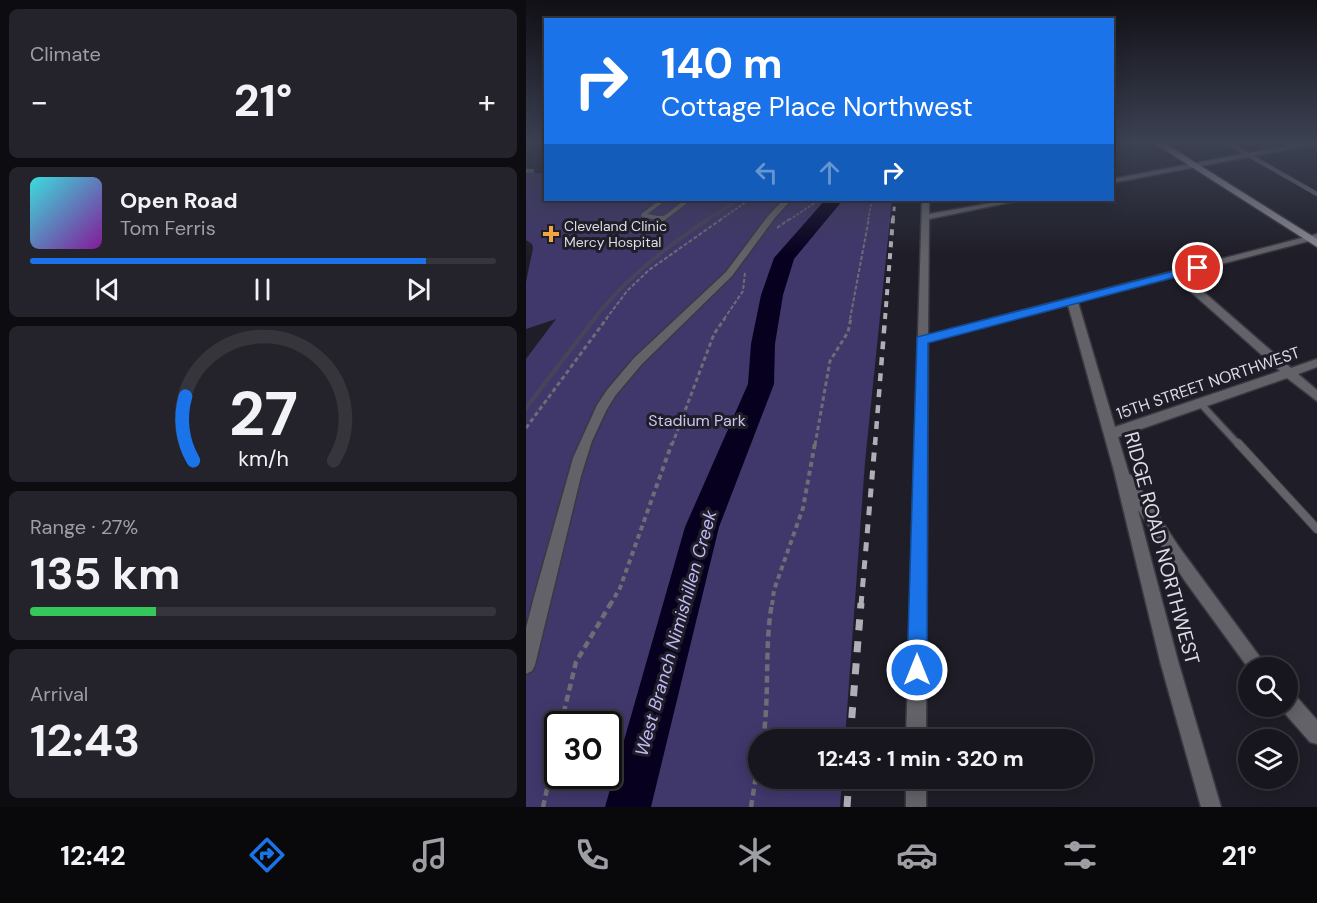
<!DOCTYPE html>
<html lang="en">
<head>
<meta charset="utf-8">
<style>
  :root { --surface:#17161e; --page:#24232b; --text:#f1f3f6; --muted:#9e9fa4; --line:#36353c; --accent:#1a73e8 }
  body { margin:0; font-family:"DM Sans",sans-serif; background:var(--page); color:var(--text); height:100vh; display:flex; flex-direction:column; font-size:22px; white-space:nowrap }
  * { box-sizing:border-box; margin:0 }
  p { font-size:20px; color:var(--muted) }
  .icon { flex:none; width:33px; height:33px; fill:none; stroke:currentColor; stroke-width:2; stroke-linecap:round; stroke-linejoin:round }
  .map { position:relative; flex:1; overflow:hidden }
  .sheet { display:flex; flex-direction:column; gap:9px; padding:9px; background:#0d0c10; width:526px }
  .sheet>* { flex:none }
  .banner { position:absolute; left:18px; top:18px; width:570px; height:183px; border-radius:0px; box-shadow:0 3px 15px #0003,0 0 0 2px var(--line); background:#1a73e8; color:#fff; overflow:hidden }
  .controls { position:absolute; left:712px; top:657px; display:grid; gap:12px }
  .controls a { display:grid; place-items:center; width:60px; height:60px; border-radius:50%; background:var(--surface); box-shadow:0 3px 15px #0003,0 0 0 2px var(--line); font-size:30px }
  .speed { position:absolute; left:18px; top:711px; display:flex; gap:12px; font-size:30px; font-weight:700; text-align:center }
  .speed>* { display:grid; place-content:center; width:78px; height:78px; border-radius:50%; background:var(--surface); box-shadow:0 3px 15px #0003,0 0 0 2px var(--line); line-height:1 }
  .speed .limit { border:3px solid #111; border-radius:9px; background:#fff; color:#111 }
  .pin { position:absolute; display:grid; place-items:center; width:51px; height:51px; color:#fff; margin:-26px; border:3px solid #fff; border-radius:50%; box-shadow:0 2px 6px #0007 }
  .me { position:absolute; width:66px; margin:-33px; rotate:0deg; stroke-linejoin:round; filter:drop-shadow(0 0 4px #0008) }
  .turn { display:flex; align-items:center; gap:21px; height:126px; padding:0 18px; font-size:27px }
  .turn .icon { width:78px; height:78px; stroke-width:2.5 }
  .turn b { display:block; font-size:42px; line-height:51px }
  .lanes { display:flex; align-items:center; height:57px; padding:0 18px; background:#0003; justify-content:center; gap:30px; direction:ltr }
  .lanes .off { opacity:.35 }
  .big { font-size:45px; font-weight:700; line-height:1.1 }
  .sheet .card { flex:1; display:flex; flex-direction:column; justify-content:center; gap:9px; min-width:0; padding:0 21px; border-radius:9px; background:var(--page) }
  .sheet .dial { align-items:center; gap:0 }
  .dial svg { height:156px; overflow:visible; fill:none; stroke:var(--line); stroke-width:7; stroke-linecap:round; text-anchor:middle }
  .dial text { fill:var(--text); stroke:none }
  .song { display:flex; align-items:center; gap:18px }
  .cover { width:72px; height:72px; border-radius:9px; background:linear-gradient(135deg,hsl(180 70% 55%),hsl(290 70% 35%)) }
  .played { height:6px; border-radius:3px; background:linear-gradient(90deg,var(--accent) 85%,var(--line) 85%) }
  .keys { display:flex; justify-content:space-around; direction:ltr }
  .heat { display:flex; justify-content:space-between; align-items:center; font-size:33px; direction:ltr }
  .charge { height:9px; border-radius:4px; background:linear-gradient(90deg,#34c759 27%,var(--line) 0) }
  .trip { position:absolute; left:222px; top:729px; width:345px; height:60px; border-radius:30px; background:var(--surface); box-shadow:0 3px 15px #0003,0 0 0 2px var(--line); font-weight:700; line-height:60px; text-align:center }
  .tabs { display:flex; height:96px; justify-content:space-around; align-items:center; background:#09090c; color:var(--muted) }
  .tabs .icon { width:42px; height:42px }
  .tabs .active { color:var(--accent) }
  .tabs b { font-size:27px; color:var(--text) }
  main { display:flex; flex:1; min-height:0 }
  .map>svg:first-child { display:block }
  .green { fill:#40376b; fill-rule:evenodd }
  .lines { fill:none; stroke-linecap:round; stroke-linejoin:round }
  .stream-far2 { stroke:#48425a; stroke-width:3 }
  .stream-far1 { stroke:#48425a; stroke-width:4 }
  .stream { stroke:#48425a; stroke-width:4.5 }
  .river { fill:#08001f; fill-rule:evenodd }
  .lane-far3-casing { stroke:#3a3942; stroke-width:5 }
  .lane-far2-casing { stroke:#3a3942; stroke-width:7 }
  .lane-far1-casing { stroke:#3a3942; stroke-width:9 }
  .lane-casing { stroke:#3a3942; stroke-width:10 }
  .street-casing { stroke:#3a3942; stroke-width:3 }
  .secondary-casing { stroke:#3a3942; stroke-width:3 }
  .path-far4 { stroke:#6e6d76; stroke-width:1.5; stroke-dasharray:3 1.5; stroke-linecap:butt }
  .path-far3 { stroke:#6e6d76; stroke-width:2; stroke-dasharray:4 2; stroke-linecap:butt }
  .path-far2 { stroke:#6e6d76; stroke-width:3; stroke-dasharray:4.5 3; stroke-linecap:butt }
  .path-far1 { stroke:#6e6d76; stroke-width:4; stroke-dasharray:5 4; stroke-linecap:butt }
  .path { stroke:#6e6d76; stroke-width:4.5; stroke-dasharray:7 4.5; stroke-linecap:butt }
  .lane-far3 { stroke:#626268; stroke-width:4 }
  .lane-far2 { stroke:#626268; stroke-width:4.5 }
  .lane-far1 { stroke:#626268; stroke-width:6 }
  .lane { stroke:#626268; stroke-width:8 }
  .street { fill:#626268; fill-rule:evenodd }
  .secondary { fill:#898891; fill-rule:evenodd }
  .rail-far4 { stroke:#b0afb8; stroke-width:3; stroke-dasharray:4.5 4.5; stroke-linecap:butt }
  .rail-far3 { stroke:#b0afb8; stroke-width:4; stroke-dasharray:6 6; stroke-linecap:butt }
  .rail-far2 { stroke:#b0afb8; stroke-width:4.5; stroke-dasharray:8 8; stroke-linecap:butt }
  .rail-far1 { stroke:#b0afb8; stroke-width:5; stroke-dasharray:9 9; stroke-linecap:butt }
  .rail { stroke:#b0afb8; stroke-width:7; stroke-dasharray:11 11; stroke-linecap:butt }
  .route { fill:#1a73e8; stroke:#114b97; stroke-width:1.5 }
  .poi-dot { fill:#f1a63f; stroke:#1f1e28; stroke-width:2 }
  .labels { text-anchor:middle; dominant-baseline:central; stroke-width:6; stroke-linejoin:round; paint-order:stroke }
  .far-poi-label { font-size:14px; fill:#dedde5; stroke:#1f1e28; text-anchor:start }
  .street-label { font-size:16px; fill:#dedde5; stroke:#1f1e28 }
  .park-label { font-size:16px; fill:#c9c5ef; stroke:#1f1e28 }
  .water-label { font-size:18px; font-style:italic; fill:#c1baf8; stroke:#1f1e28 }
  .near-street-label { font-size:20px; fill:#dedde5; stroke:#1f1e28 }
</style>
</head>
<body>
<main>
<section class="sheet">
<div class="card"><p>Climate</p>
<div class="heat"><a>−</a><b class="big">21°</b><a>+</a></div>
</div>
<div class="card">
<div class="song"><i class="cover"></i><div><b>Open Road</b><p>Tom Ferris</p></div></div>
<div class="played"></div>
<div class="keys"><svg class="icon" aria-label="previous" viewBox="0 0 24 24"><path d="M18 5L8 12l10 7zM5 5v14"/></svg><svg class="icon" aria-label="pause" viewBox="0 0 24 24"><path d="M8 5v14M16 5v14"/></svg><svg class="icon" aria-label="next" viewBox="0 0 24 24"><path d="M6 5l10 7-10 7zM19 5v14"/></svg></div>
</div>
<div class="card dial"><svg viewBox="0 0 100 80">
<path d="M14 69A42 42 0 1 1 86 69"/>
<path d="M14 69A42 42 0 0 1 10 36" stroke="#1a73e8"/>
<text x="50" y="56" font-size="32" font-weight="700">27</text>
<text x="50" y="72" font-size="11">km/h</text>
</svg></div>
<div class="card"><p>Range · 27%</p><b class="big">135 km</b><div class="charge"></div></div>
<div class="card"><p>Arrival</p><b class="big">12:43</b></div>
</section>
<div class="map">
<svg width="791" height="807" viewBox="0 0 791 807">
  <rect width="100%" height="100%" fill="#1f1e28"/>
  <path class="green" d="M0,173H19L20,200H366L339,462L319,739L232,740V778L316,779L314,807H0V359L30,319L0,329V282L7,248L6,244L0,240ZM32,724H82V776H32Z"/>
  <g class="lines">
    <polyline class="stream-far2" points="181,220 212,200"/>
    <path class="stream-far1" d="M68,319C99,279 141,246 184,218"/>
    <polyline class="stream" points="0,408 69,318"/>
    <polygon class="river" points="299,200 317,200 268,259 257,295 249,344 248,384 193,527 125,807 79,807 159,527 222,384 225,344 235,295 248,258"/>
    <g class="lane-far3-casing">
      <g id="lane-far3">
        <polyline points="698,141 791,194"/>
        <polyline points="0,143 5,141"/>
        <polyline points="0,171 6,171"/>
        <polyline points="137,200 117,215 137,219 162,200"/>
      </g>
    </g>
    <g class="lane-far2-casing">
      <polyline id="lane-far2" points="134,218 138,218"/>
    </g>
    <g class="lane-far1-casing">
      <polyline id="lane-far1" points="674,403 713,445"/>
    </g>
    <g class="lane-casing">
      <polyline id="lane" points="712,443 791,529"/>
    </g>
    <g class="street-casing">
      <g id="street">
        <polygon points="785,141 791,141 791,144 586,183 586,179"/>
        <polygon points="257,200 265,200 248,219 206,276 116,364 89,396 80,411 66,441 55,476 9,665 6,671 0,674 0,628 8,597 47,458 71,405 81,390 108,358 200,272 242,216"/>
        <path d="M396,200H403V214L482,200H496L403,219L402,335L791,234V239L657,274L765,368L791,359V367L772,374L791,390V401L761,378L592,437L603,474L606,476L653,547L742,668H723V669L659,581L612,510L652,661L695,807H675L634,661L588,471L542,305L402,342L400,740H380ZM648,277L754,371L589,427L552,302Z"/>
        <polygon points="762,693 769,695 791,720 791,744 784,742 755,709 755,706 762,706"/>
        <rect x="380" y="778" width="20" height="29"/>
      </g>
    </g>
    <g class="secondary-casing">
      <polygon id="secondary" points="625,141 635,141 791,239 791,247"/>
    </g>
    <g class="path-far4">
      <polyline points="194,220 223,200"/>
      <polyline points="263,220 293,200"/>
      <polyline points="342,220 346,200"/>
    </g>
    <g class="path-far3">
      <polyline points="251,228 265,218"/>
      <polyline points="80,319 101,291 123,270 197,218"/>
      <polyline points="198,319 217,291 219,272"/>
      <polyline points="324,319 343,218"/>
    </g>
    <g class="path-far2">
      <polyline points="0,428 81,318"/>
      <polyline points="146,445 188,334 199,318"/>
      <polyline points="289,445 304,361 322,332 325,318"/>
    </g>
    <g class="path-far1">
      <polyline points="84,605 94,588 146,443"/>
      <polyline points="246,605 248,590 277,508 289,443"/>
    </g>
    <g class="path">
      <polyline points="35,724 50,662 85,603"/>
      <path d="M237,740C244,695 238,648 246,603"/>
      <polyline points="17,807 32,740"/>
      <polyline points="225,807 232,764"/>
    </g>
    <use href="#lane-far3" class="lane-far3"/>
    <use href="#lane-far2" class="lane-far2"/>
    <use href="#lane-far1" class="lane-far1"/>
    <use href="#lane" class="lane"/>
    <use href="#street" class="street"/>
    <use href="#secondary" class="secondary"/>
    <polyline class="rail-far4" points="367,220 369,200"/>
    <polyline class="rail-far3" points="359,319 367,218"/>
    <polyline class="rail-far2" points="349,445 359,318"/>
    <polyline class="rail-far1" points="335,605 349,443"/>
    <g class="rail">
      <polyline points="324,740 335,603"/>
      <polyline points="321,807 323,778"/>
    </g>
  </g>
  <linearGradient id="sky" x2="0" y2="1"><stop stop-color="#111016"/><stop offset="0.56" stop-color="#3c4153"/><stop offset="1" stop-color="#3c4153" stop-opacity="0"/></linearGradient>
  <rect width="791" height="254" fill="url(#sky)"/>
  <polygon class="route" points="672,265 676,266 676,270 402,343 401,670 398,677 391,680 384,677 381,670 391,337"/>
  <path class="poi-dot" d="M22 225h6v6h6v6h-6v6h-6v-6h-6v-6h6z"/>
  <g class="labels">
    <g class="far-poi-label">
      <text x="38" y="226">Cleveland Clinic<tspan x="38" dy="16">Mercy Hospital</tspan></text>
    </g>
    <g class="street-label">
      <text transform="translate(682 383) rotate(-19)">15TH STREET NORTHWEST</text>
    </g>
    <g class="park-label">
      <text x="171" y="420">Stadium Park</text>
    </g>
    <g class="water-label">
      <text transform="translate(150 633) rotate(-74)">West Branch Nimishillen Creek</text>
    </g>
    <g class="near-street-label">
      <text transform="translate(636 548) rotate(75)">RIDGE ROAD NORTHWEST</text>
    </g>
  </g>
</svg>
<div class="controls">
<a><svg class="icon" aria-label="search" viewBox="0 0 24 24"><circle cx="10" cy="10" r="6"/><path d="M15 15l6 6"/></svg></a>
<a><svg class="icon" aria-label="layers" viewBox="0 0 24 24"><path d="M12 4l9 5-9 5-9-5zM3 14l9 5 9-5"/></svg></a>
</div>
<div class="speed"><div class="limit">30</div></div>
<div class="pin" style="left:672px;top:268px;background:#d93025"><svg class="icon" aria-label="arrive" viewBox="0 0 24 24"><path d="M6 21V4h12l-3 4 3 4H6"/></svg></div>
<svg class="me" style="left:391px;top:670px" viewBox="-20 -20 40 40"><circle r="17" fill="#1a73e8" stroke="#fff" stroke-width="3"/><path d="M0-11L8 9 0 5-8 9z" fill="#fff"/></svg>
<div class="trip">12:43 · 1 min · 320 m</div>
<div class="banner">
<div class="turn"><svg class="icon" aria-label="right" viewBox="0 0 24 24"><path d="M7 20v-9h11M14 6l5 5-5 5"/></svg><div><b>140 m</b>Cottage Place Northwest</div></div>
<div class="lanes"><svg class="icon off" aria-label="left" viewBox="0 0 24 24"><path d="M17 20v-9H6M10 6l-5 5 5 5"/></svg><svg class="icon off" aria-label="ahead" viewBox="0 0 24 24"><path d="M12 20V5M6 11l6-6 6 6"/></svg><svg class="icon" aria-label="right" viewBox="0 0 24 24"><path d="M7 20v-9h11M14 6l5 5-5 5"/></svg></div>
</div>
</div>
</main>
<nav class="tabs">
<b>12:42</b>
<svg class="icon active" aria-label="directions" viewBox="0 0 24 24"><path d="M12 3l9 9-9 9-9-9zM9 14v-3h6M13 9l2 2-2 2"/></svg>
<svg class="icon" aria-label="music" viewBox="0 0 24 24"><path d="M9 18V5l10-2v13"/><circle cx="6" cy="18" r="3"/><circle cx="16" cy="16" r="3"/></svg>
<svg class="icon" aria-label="phone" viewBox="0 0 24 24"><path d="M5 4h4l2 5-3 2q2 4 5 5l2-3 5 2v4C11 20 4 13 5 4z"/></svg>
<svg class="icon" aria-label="climate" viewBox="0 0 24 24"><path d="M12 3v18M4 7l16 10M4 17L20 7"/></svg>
<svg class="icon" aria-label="car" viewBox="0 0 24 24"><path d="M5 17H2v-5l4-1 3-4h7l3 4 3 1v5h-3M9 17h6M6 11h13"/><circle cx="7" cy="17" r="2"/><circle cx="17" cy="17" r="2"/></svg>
<svg class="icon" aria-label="filters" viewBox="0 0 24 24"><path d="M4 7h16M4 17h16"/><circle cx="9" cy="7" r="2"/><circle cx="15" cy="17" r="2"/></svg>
<b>21°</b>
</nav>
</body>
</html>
